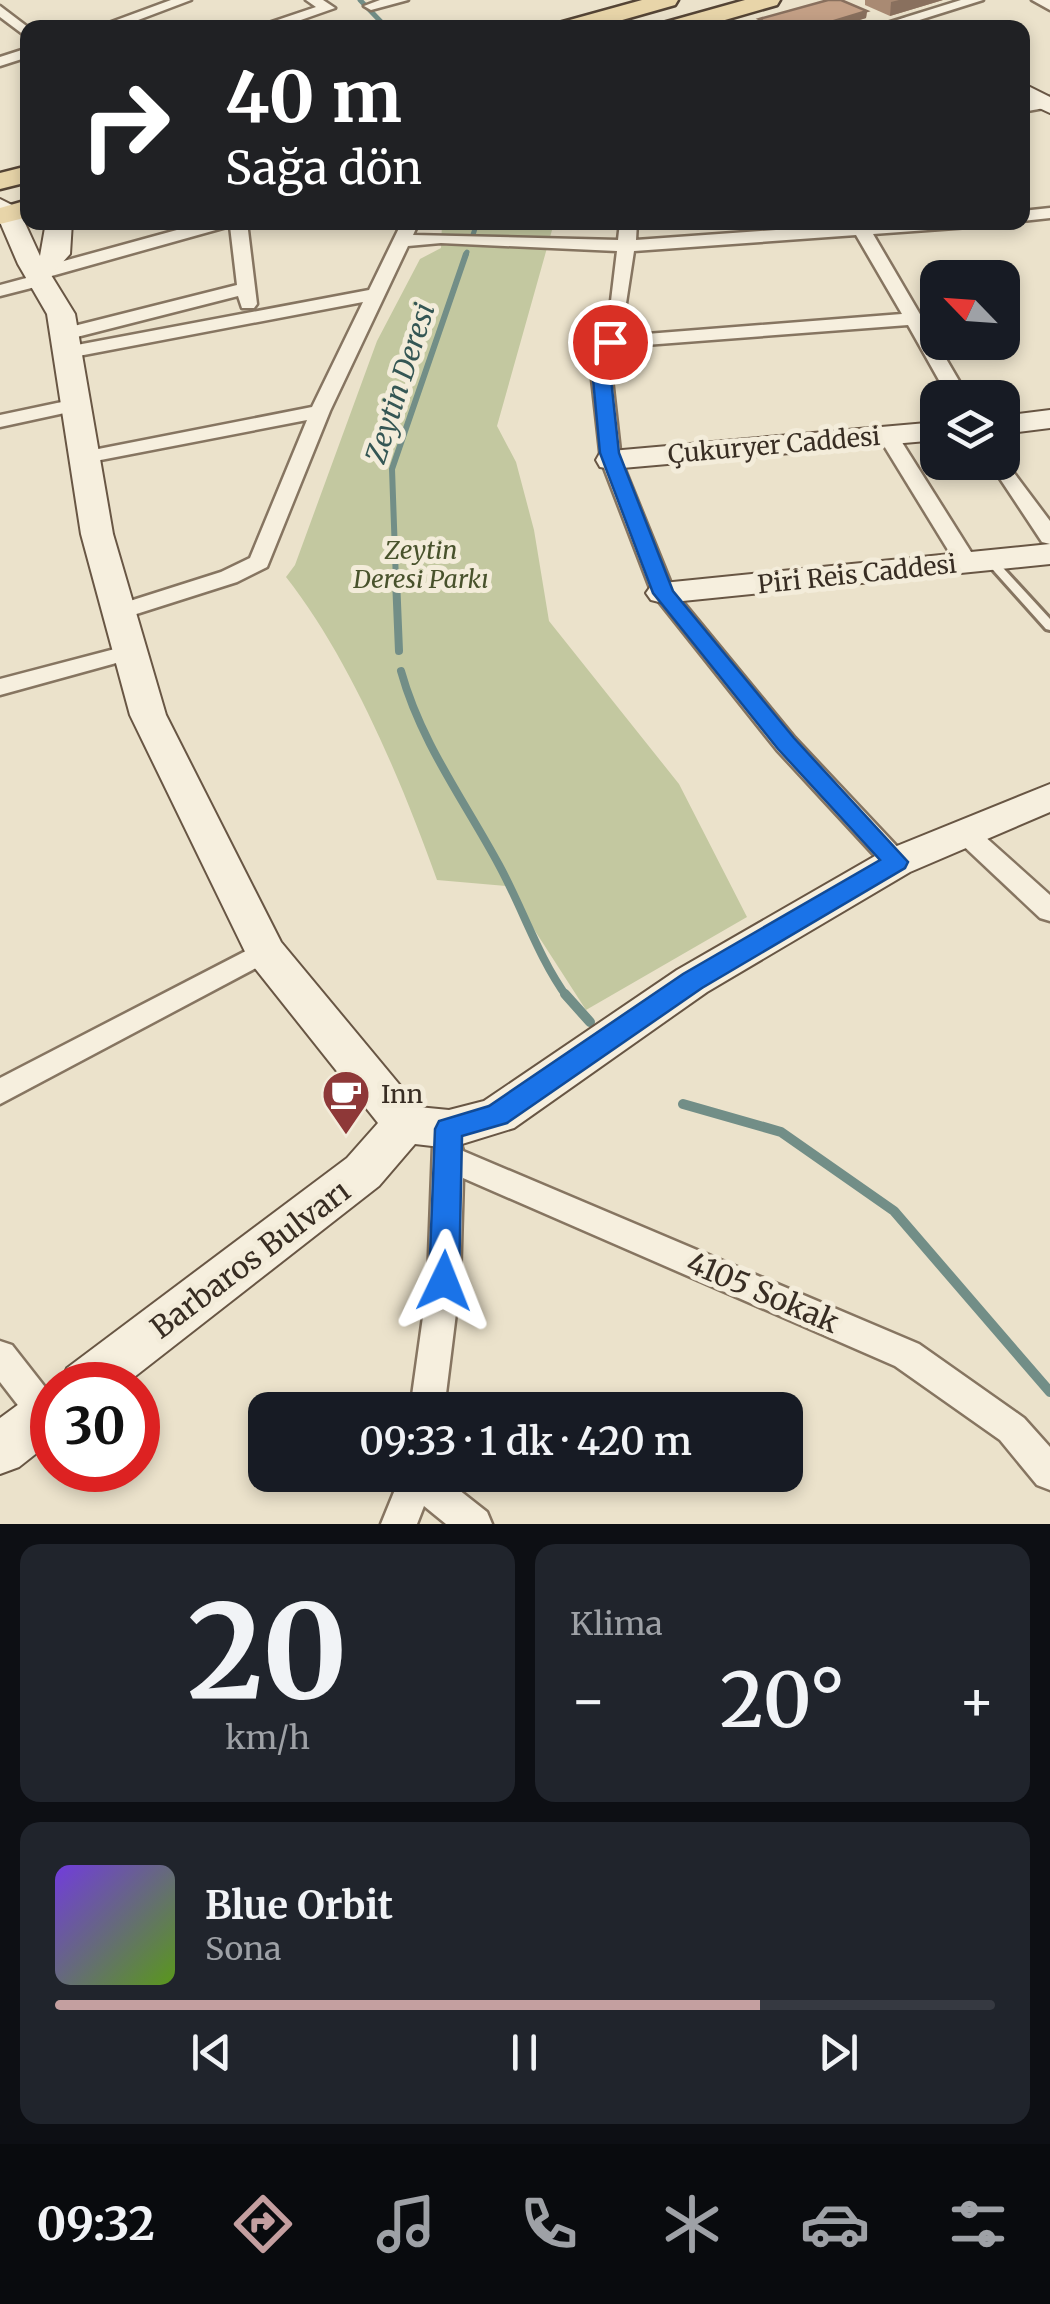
<!DOCTYPE html>
<html lang="tr">
<head>
<meta charset="utf-8">
<style>
  :root { --surface:#171b24; --page:#20242c; --text:#f1f3f6; --muted:#9ea1a6; --line:#363941; --accent:#c49fa0 }
  body { margin:0; font-family:Merriweather,serif; background:var(--page); color:var(--text); height:100vh; display:flex; flex-direction:column; font-size:38px; white-space:nowrap }
  * { box-sizing:border-box; margin:0 }
  p { font-size:32px; color:var(--muted) }
  .icon { flex:none; width:55px; height:55px; fill:none; stroke:currentColor; stroke-width:2; stroke-linecap:round; stroke-linejoin:round }
  .map { position:relative; height:1524px; overflow:hidden }
  .drawer { display:flex; flex-direction:column; gap:20px; padding:20px; background:#0d0f14; flex:1 }
  .drawer>* { flex:none }
  .guide { position:absolute; left:20px; top:20px; width:1010px; height:210px; border-radius:20px; box-shadow:0 5px 15px #0003; background:#202124; color:#fff; overflow:hidden }
  .needle { width:65px; rotate:295deg }
  .controls { position:absolute; left:920px; top:260px; display:grid; gap:20px }
  .controls a { display:grid; place-items:center; width:100px; height:100px; border-radius:20px; background:var(--surface); box-shadow:0 5px 15px #0003; font-size:50px }
  .speed { position:absolute; left:30px; top:1362px; display:flex; gap:20px; font-size:50px; font-weight:700; text-align:center }
  .speed>* { display:grid; place-content:center; width:130px; height:130px; border-radius:50%; background:var(--surface); box-shadow:0 5px 15px #0003; line-height:1 }
  .speed .limit { border:15px solid #d22; background:#fff; color:#111 }
  .pin { position:absolute; display:grid; place-items:center; width:85px; height:85px; color:#fff; margin:-42px; border:5px solid #fff; border-radius:50%; box-shadow:0 2px 10px #0007 }
  .me { position:absolute; width:110px; margin:-55px; rotate:2deg; stroke-linejoin:round; filter:drop-shadow(0 0 8px #0008) }
  .turn { display:flex; align-items:center; gap:35px; height:210px; padding:0 40px; font-size:45px }
  .turn .icon { width:130px; height:130px; stroke-width:2.5 }
  .turn b { display:block; font-size:70px; line-height:85px }
  .big { font-size:75px; font-weight:600; line-height:1.1 }
  .drawer .widget { flex:1; display:flex; flex-direction:column; justify-content:center; gap:15px; min-width:0; padding:0 35px; border-radius:20px; background:var(--page) }
  .drawer .dial { align-items:center; gap:0 }
  .dial b { font-size:130px; line-height:1 }
  .song { display:flex; align-items:center; gap:30px }
  .cover { width:120px; height:120px; border-radius:15px; background:linear-gradient(135deg,hsl(260 70% 55%),hsl(90 70% 35%)) }
  .played { height:10px; border-radius:5px; background:linear-gradient(90deg,var(--accent) 75%,var(--line) 75%) }
  .keys { display:flex; justify-content:space-around; direction:ltr }
  .heat { display:flex; justify-content:space-between; align-items:center; font-size:55px; direction:ltr }
  .drawer .tiles { flex:1; display:grid; gap:20px; grid-template-columns:1fr 1fr }
  .widget:last-child { grid-column:span 2 }
  .trip { position:absolute; left:248px; top:1392px; width:555px; height:100px; border-radius:20px; background:var(--surface); box-shadow:0 5px 15px #0003; font-weight:600; line-height:100px; text-align:center }
  .dock { display:flex; height:160px; justify-content:space-around; align-items:center; background:#090b0e; color:var(--muted) }
  .dock .icon { width:70px; height:70px }
  .dock .selected { color:var(--accent) }
  .dock b { font-size:45px; color:var(--text) }
  .map>svg:first-child { display:block }
  .green { fill:#c3c8a0 }
  .lines { fill:none; stroke-linecap:round; stroke-linejoin:round }
  .stream-far3 { stroke:#728e87; stroke-width:5 }
  .stream-far2 { stroke:#728e87; stroke-width:6 }
  .stream-far1 { stroke:#728e87; stroke-width:8 }
  .stream { stroke:#728e87; stroke-width:10 }
  .lane-casing { stroke:#867561; stroke-width:6 }
  .street-casing { stroke:#867561; stroke-width:5 }
  .secondary-casing { stroke:#685644; stroke-width:4 }
  .primary-casing { stroke:#544435; stroke-width:5 }
  .lane { fill:#f6efde; fill-rule:evenodd }
  .street { fill:#f6efde; fill-rule:evenodd }
  .secondary { fill:#f6efde; fill-rule:evenodd }
  .primary { fill:#e8d5a9; fill-rule:evenodd }
  .wall { fill:#a98a73 }
  .shaded-wall { fill:#89705e }
  .building { fill:#c4a086; stroke:#89705e; stroke-width:2.5 }
  .route { fill:#1a73e8; stroke:#114b97; stroke-width:2.5 }
  .labels { text-anchor:middle; dominant-baseline:central; stroke-width:10; stroke-linejoin:round; paint-order:stroke }
  .street-label { font-size:25px; fill:#382d23; stroke:#f3ecda }
  .park-label { font-size:25px; font-style:italic; fill:#48522c; stroke:#f3ecda }
  .poi-label { font-size:25px; fill:#382d23; stroke:#f3ecda; text-anchor:start }
  .water-label { font-size:28px; font-style:italic; fill:#345654; stroke:#f3ecda }
  .near-street-label { font-size:30px; fill:#382d23; stroke:#f3ecda }
</style>
</head>
<body>
<div class="map">
<svg width="1050" height="1524" viewBox="0 0 1050 1524">
  <rect width="100%" height="100%" fill="#ebe2cb"/>
  <path class="green" d="M442,223H554L497,426L516,462L534,530L549,621L679,784L747,917L586,1010L506,886L437,880C402,782 350,658 286,577L295,565L377,341L420,259L441,248Z"/>
  <g class="lines">
    <g class="stream-far3">
      <polyline points="360,0 387,28"/>
      <polyline points="473,235 477,222"/>
      <polyline points="465,257 467,252"/>
    </g>
    <polyline class="stream-far2" points="396,582 392,469 466,254"/>
    <g class="stream-far1">
      <polyline points="396,579 399,651"/>
      <path d="M401,671C421,743 464,800 499,865C523,909 538,957 567,997"/>
    </g>
    <g class="stream">
      <polyline points="565,994 590,1022"/>
      <polyline points="683,1104 781,1132 894,1211 1050,1392"/>
    </g>
    <g class="lane-casing">
      <polygon id="lane" points="990,557 994,558 1050,619 1050,630 1046,629 986,562 984,560 986,558"/>
    </g>
    <g class="street-casing">
      <g id="street">
        <polygon points="171,0 191,0 117,28 95,28"/>
        <polygon points="306,0 323,0 335,8 278,28 254,28 316,7"/>
        <polygon points="380,0 408,0 371,10 364,6"/>
        <polygon points="961,0 983,0 894,28 884,24"/>
        <polygon points="1032,0 1050,0 1050,10"/>
        <polygon points="0,6 29,28 28,38 0,17"/>
        <polygon points="717,18 734,25 736,28 712,25 712,19"/>
        <polygon points="28,48 28,57 0,66 0,57"/>
        <polygon points="1050,97 1050,107 1022,112 1022,103"/>
        <polygon points="1050,208 1050,218 1022,221 1022,211"/>
        <polygon points="206,222 247,222 257,304 254,308 242,308 238,296 65,340 56,334 58,330 237,285 230,226 48,277 47,284 0,296 0,285 30,277 31,270"/>
        <path d="M402,222H419L413,235L618,240L620,222H637L636,240L888,222H977L969,227L873,234L969,398H949L908,325L619,347L612,379L621,460L674,591L795,738L905,855L909,862L905,869H887L777,750L652,593L601,460L592,379L611,301L617,251L441,243L408,246L330,411L267,567L237,582L127,617H111L108,612L111,607L221,572L250,558L307,420L85,463L78,461L75,457L78,453L312,407L363,302L68,358L61,356V348L369,290ZM856,235L902,314L621,336L634,251Z"/>
        <polygon points="76,399 86,405 83,409 0,427 0,415"/>
        <polygon points="888,430 898,436 978,563 975,568 967,570 956,563 878,436"/>
        <polygon points="1002,457 1050,521 1050,544 1042,542 989,462 1002,462"/>
        <polygon points="130,645 142,652 138,657 0,695 0,679"/>
        <polygon points="964,823 973,826 1050,895 1050,921 1040,918 955,838 951,832 955,826"/>
        <polygon points="265,941 275,944 279,951 275,958 0,1104 0,1078"/>
        <polygon points="448,1133 459,1137 463,1151 919,1344 1024,1418 1050,1447 1050,1490 1037,1485 1000,1440 895,1366 463,1178 460,1281 444,1410 410,1410 428,1281 433,1146 437,1137"/>
        <polygon points="0,1341 12,1345 52,1396 52,1429 46,1431 34,1426 0,1382"/>
        <polygon points="401,1475 440,1475 487,1512 492,1524 446,1524 424,1506 417,1524 381,1524"/>
      </g>
    </g>
    <g class="secondary-casing">
      <g id="secondary">
        <polygon points="906,19 920,28 897,28 899,21"/>
        <polygon points="1022,83 1050,97 1050,113 1022,100"/>
        <polygon points="0,199 18,208 40,256 46,222 72,222 70,254 51,275 75,314 113,534 166,715 281,942 418,1107 449,1110 484,1101 677,970 882,852 1050,784 1050,812 910,872 707,992 514,1128 449,1148 415,1144 379,1186 124,1385 59,1385 67,1368 347,1158 378,1123 250,962 130,715 81,534 47,314 18,264 0,222"/>
        <polygon points="1050,410 1050,428 1002,434 1002,416"/>
        <polygon points="938,422 938,440 611,469 600,467 596,460 600,453 611,451"/>
        <polygon points="1050,544 1050,564 663,603 651,600 646,593 651,586 663,583"/>
        <polygon points="52,1386 52,1441 19,1467 0,1474 0,1418 34,1393"/>
      </g>
    </g>
    <g class="primary-casing">
      <g id="primary">
        <polygon points="642,0 678,0 675,5 594,28 556,28 559,23"/>
        <polygon points="745,0 780,0 777,5 697,28 660,28 663,23"/>
        <polygon points="28,166 28,182 0,189 0,173"/>
        <polygon points="28,200 28,217 0,224 0,208"/>
      </g>
    </g>
    <use href="#lane" class="lane"/>
    <use href="#street" class="street"/>
    <use href="#secondary" class="secondary"/>
    <use href="#primary" class="primary"/>
  </g>
  <g class="wall">
    <polygon points="865,0 943,0 890,16 865,5"/>
    <polygon points="867,11 866,18 834,28 758,26 759,19"/>
    <polygon points="700,222 758,222 757,224"/>
  </g>
  <g class="shaded-wall">
    <polygon points="899,0 943,0 890,16 891,2"/>
    <polygon points="867,11 866,18 834,28 811,28"/>
  </g>
  <polygon class="building" points="828,0 841,0 867,11 811,28 776,28 759,19"/>
  <polygon class="route" points="610,337 619,342 611,379 619,453 673,591 794,738 908,862 905,868 702,988 507,1123 462,1136 459,1281 454,1290 444,1294 433,1290 429,1281 435,1129 439,1121 489,1106 683,974 880,860 778,749 653,593 600,453 593,379 602,342"/>
  <defs>
    <g id="cafe-pin" transform="scale(2.5)"><path d="M0 17L-7.5 6A9.5 9.5 0 1 1 7.5 6Z" fill="#8e3838" stroke="#f3ecda"/><path d="M-5.5-4.5H6V0H3Q3 3.5 0 3.5H-2.5Q-5.5 3.5-5.5 0ZM3-3.2v2h1.7v-2ZM-6 4.5H4V6H-6Z" fill="#fff"/></g>
  </defs>
  <g fill-rule="evenodd">
    <use href="#cafe-pin" x="346" y="1094"/>
  </g>
  <g class="labels">
    <g class="street-label">
      <text transform="translate(774 445) rotate(-5)">Çukuryer Caddesi</text>
      <text transform="translate(857 574) rotate(-6)">Piri Reis Caddesi</text>
    </g>
    <g class="park-label">
      <text x="421" y="550">Zeytin<tspan x="421" dy="29">Deresi Parkı</tspan></text>
    </g>
    <g class="poi-label">
      <text x="381" y="1094">Inn</text>
    </g>
    <g class="water-label">
      <text transform="translate(400 383) rotate(-72)">Zeytin Deresi</text>
    </g>
    <g class="near-street-label">
      <text transform="translate(250 1259) rotate(-37)">Barbaros Bulvarı</text>
      <text transform="translate(763 1292) rotate(23)">4105 Sokak</text>
    </g>
  </g>
</svg>
<div class="controls">
<a><svg class="needle" viewBox="-14 -14 28 28"><path d="M0-13l5 13h-10z" fill="#e53935"/><path d="M0 13l5-13h-10z" fill="#9ea1a6"/></svg></a>
<a><svg class="icon" aria-label="layers" viewBox="0 0 24 24"><path d="M12 4l9 5-9 5-9-5zM3 14l9 5 9-5"/></svg></a>
</div>
<div class="speed"><div class="limit">30</div></div>
<div class="pin" style="left:610px;top:342px;background:#d93025"><svg class="icon" aria-label="arrive" viewBox="0 0 24 24"><path d="M6 21V4h12l-3 4 3 4H6"/></svg></div>
<svg class="me" style="left:444px;top:1281px" viewBox="-20 -20 40 40"><path d="M0-17L14 15 0 8-14 15z" fill="#1a73e8" stroke="#fff" stroke-width="4"/></svg>
<div class="trip">09:33 · 1 dk · 420 m</div>
<div class="guide">
<div class="turn"><svg class="icon" aria-label="right" viewBox="0 0 24 24"><path d="M7 20v-9h11M14 6l5 5-5 5"/></svg><div><b>40 m</b>Sağa dön</div></div>
</div>
</div>
<section class="drawer">
<div class="tiles">
<div class="widget dial"><b>20</b><p>km/h</p></div>
<div class="widget"><p>Klima</p>
<div class="heat"><a>−</a><b class="big">20°</b><a>+</a></div>
</div>
<div class="widget">
<div class="song"><i class="cover"></i><div><b>Blue Orbit</b><p>Sona</p></div></div>
<div class="played"></div>
<div class="keys"><svg class="icon" aria-label="previous" viewBox="0 0 24 24"><path d="M18 5L8 12l10 7zM5 5v14"/></svg><svg class="icon" aria-label="pause" viewBox="0 0 24 24"><path d="M8 5v14M16 5v14"/></svg><svg class="icon" aria-label="next" viewBox="0 0 24 24"><path d="M6 5l10 7-10 7zM19 5v14"/></svg></div>
</div>
</div>
</section>
<nav class="dock">
<b>09:32</b>
<svg class="icon selected" aria-label="directions" viewBox="0 0 24 24"><path d="M12 3l9 9-9 9-9-9zM9 14v-3h6M13 9l2 2-2 2"/></svg>
<svg class="icon" aria-label="music" viewBox="0 0 24 24"><path d="M9 18V5l10-2v13"/><circle cx="6" cy="18" r="3"/><circle cx="16" cy="16" r="3"/></svg>
<svg class="icon" aria-label="phone" viewBox="0 0 24 24"><path d="M5 4h4l2 5-3 2q2 4 5 5l2-3 5 2v4C11 20 4 13 5 4z"/></svg>
<svg class="icon" aria-label="climate" viewBox="0 0 24 24"><path d="M12 3v18M4 7l16 10M4 17L20 7"/></svg>
<svg class="icon" aria-label="car" viewBox="0 0 24 24"><path d="M5 17H2v-5l4-1 3-4h7l3 4 3 1v5h-3M9 17h6M6 11h13"/><circle cx="7" cy="17" r="2"/><circle cx="17" cy="17" r="2"/></svg>
<svg class="icon" aria-label="filters" viewBox="0 0 24 24"><path d="M4 7h16M4 17h16"/><circle cx="9" cy="7" r="2"/><circle cx="15" cy="17" r="2"/></svg>
</nav>
</body>
</html>
